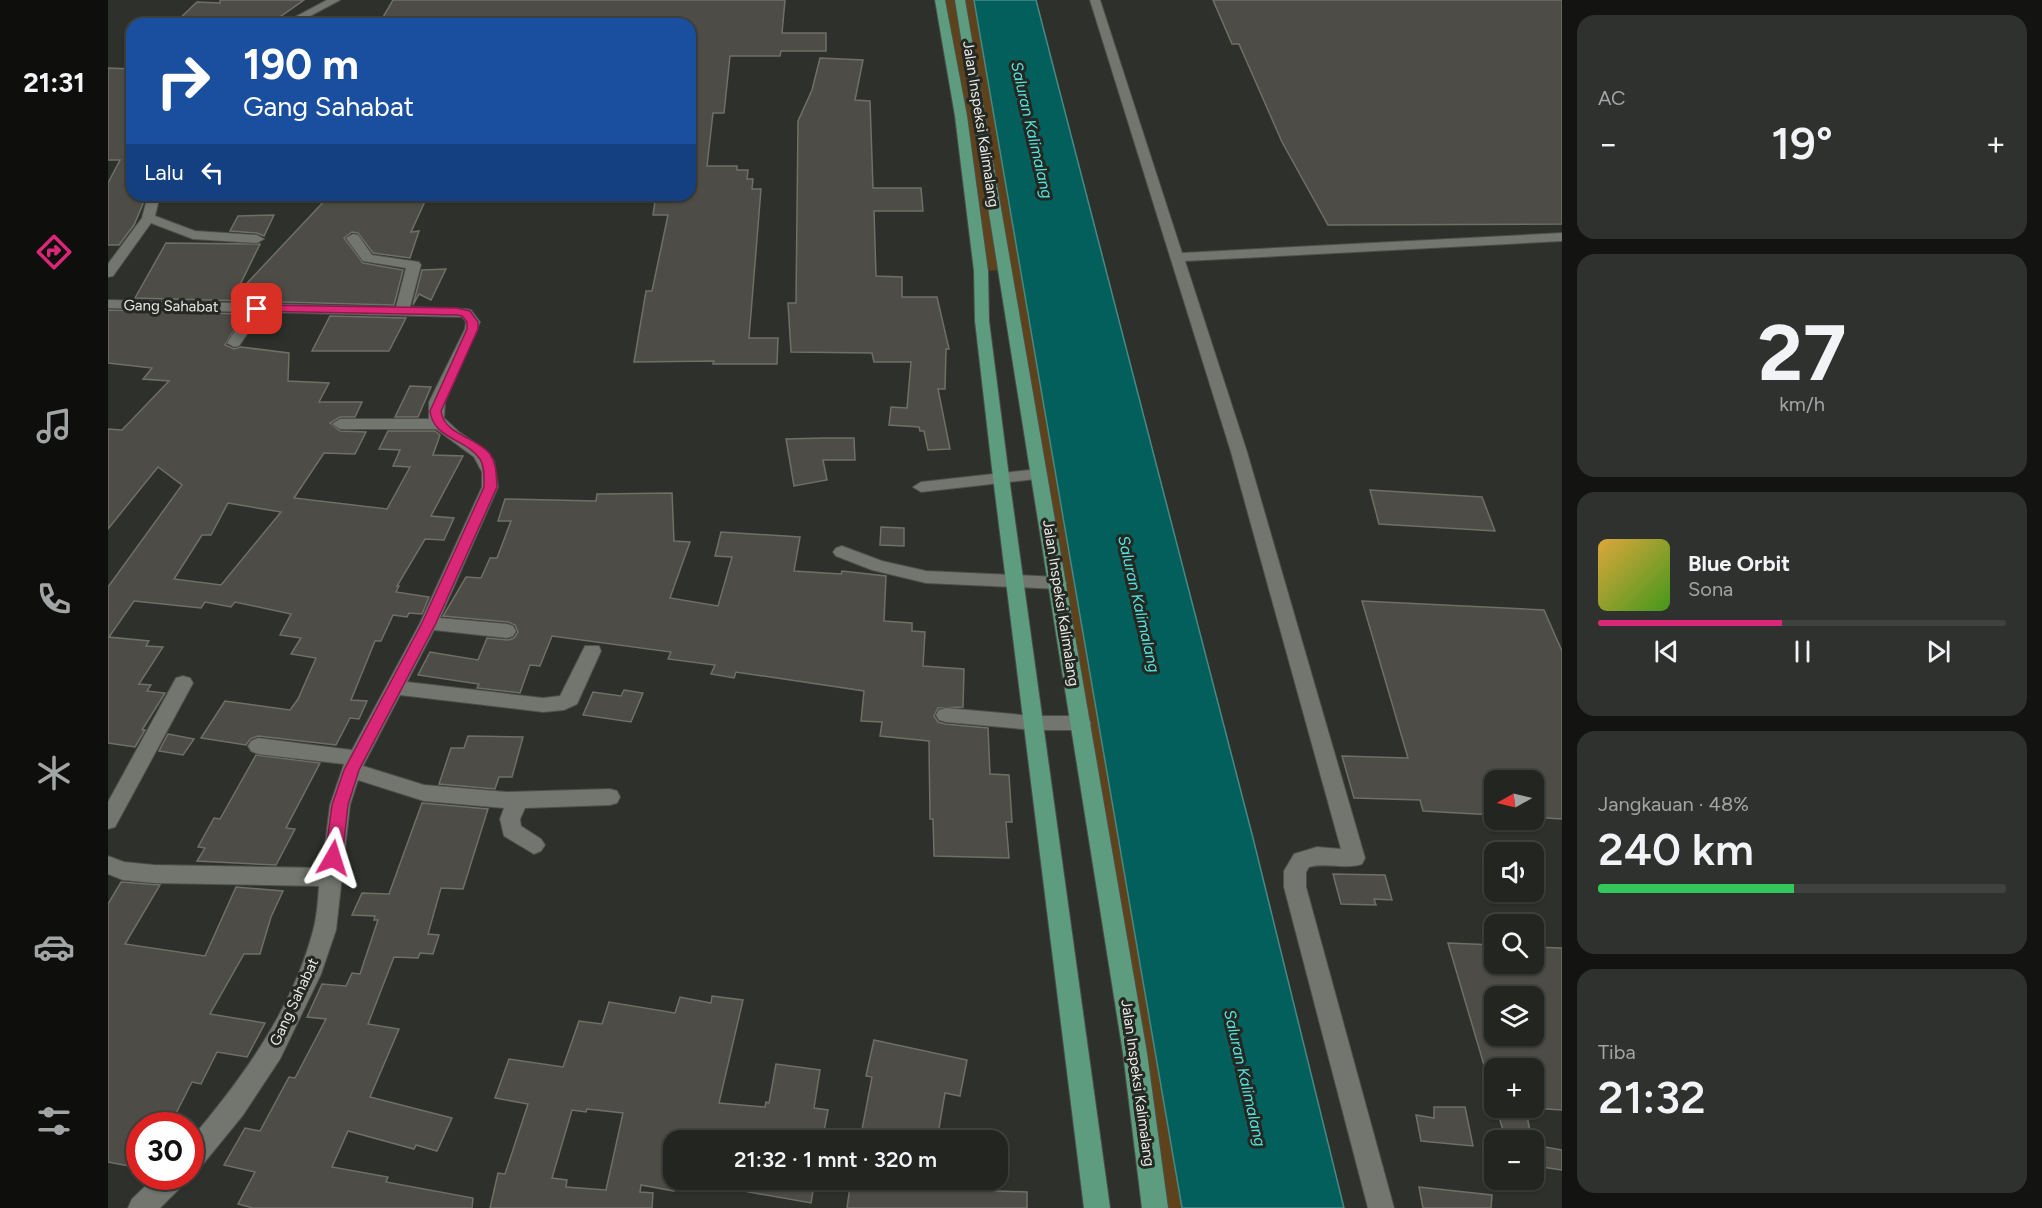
<!DOCTYPE html>
<html lang="id">
<head>
<meta charset="utf-8">
<style>
  :root { --surface:#222520; --page:#2e312d; --text:#f1f3f6; --muted:#a2a5a5; --line:#3f423e; --accent:#db2777 }
  body { margin:0; font-family:Figtree,sans-serif; background:var(--page); color:var(--text); height:100vh; display:flex; flex-direction:column; font-size:22px; white-space:nowrap }
  * { box-sizing:border-box; margin:0 }
  p { font-size:20px; color:var(--muted) }
  .icon { flex:none; width:33px; height:33px; fill:none; stroke:currentColor; stroke-width:2; stroke-linecap:round; stroke-linejoin:round }
  .map { position:relative; flex:1; overflow:hidden }
  .side { display:flex; flex-direction:column; gap:15px; padding:15px; background:#131412; width:480px }
  .side>* { flex:none }
  .top-card { position:absolute; left:18px; top:18px; width:570px; height:183px; border-radius:18px; box-shadow:0 2px 4px #0004,0 0 0 2px var(--line); background:#1a4fa0; color:#fff; overflow:hidden }
  .needle { width:39px; rotate:262deg }
  .controls { position:absolute; left:1376px; top:770px; display:grid; gap:12px }
  .controls a { display:grid; place-items:center; width:60px; height:60px; border-radius:12px; background:var(--surface); box-shadow:0 2px 4px #0004,0 0 0 2px var(--line); font-size:30px }
  .speed { position:absolute; left:18px; top:1112px; display:flex; gap:12px; font-size:30px; font-weight:700; text-align:center }
  .speed>* { display:grid; place-content:center; width:78px; height:78px; border-radius:50%; background:var(--surface); box-shadow:0 2px 4px #0004,0 0 0 2px var(--line); line-height:1 }
  .speed .limit { border:9px solid #d22; background:#fff; color:#111 }
  .pin { position:absolute; display:grid; place-items:center; width:51px; height:51px; color:#fff; margin:-26px; border-radius:12px; box-shadow:0 3px 9px #0006 }
  .me { position:absolute; width:66px; margin:-33px; rotate:6deg; stroke-linejoin:round; filter:drop-shadow(0 0 4px #0008) }
  .turn { display:flex; align-items:center; gap:21px; height:126px; padding:0 18px; font-size:27px }
  .turn .icon { width:78px; height:78px; stroke-width:2.5 }
  .turn b { display:block; font-size:42px; line-height:51px }
  .then { display:flex; align-items:center; height:57px; padding:0 18px; background:#0003; gap:12px; font-size:22px }
  .big { font-size:45px; font-weight:600; line-height:1.1 }
  .side .widget { flex:1; display:flex; flex-direction:column; justify-content:center; gap:9px; min-width:0; padding:0 21px; border-radius:18px; background:var(--page) }
  .side .dial { align-items:center; gap:0 }
  .dial b { font-size:78px; line-height:1 }
  .song { display:flex; align-items:center; gap:18px }
  .cover { width:72px; height:72px; border-radius:9px; background:linear-gradient(135deg,hsl(40 70% 55%),hsl(100 70% 35%)) }
  .played { height:6px; border-radius:3px; background:linear-gradient(90deg,var(--accent) 45%,var(--line) 45%) }
  .keys { display:flex; justify-content:space-around; direction:ltr }
  .heat { display:flex; justify-content:space-between; align-items:center; font-size:33px; direction:ltr }
  .charge { height:9px; border-radius:4px; background:linear-gradient(90deg,#34c759 48%,var(--line) 0) }
  .trip { position:absolute; left:555px; top:1130px; width:345px; height:60px; border-radius:18px; background:var(--surface); box-shadow:0 2px 4px #0004,0 0 0 2px var(--line); font-weight:600; line-height:60px; text-align:center }
  main { display:flex; flex:1; min-height:0 }
  .tab-bar { display:flex; flex-direction:column; width:108px; justify-content:space-around; align-items:center; background:#0e0f0d; color:var(--muted) }
  .tab-bar .icon { width:42px; height:42px }
  .tab-bar .selected { color:var(--accent) }
  .tab-bar b { font-size:27px; color:var(--text) }
  .map>svg:first-child { display:block }
  .green { fill:#5e421b }
  .water { fill:#035f5c; stroke:#478985; stroke-width:1.5 }
  .building { fill:#4d4c46; stroke:#6f6f68; stroke-width:1.5; fill-rule:evenodd }
  .lines { fill:none; stroke-linecap:round; stroke-linejoin:round }
  .street-casing { stroke:#4c4f4b; stroke-width:2 }
  .primary-casing { stroke:#4c4f4b; stroke-width:2 }
  .street { fill:#72766f; fill-rule:evenodd }
  .primary { fill:#5e9c7f; fill-rule:evenodd }
  .route { fill:#db2777; stroke:#8e194d; stroke-width:1.5 }
  .labels { text-anchor:middle; dominant-baseline:central; stroke-width:6; stroke-linejoin:round; paint-order:stroke }
  .street-label { font-size:15px; fill:#e7eae6; stroke:#242722 }
  .water-label { font-size:16px; font-style:italic; fill:#52e4e0; stroke:#242722 }
</style>
</head>
<body>
<main>
<nav class="tab-bar">
<b>21:31</b>
<svg class="icon selected" aria-label="directions" viewBox="0 0 24 24"><path d="M12 3l9 9-9 9-9-9zM9 14v-3h6M13 9l2 2-2 2"/></svg>
<svg class="icon" aria-label="music" viewBox="0 0 24 24"><path d="M9 18V5l10-2v13"/><circle cx="6" cy="18" r="3"/><circle cx="16" cy="16" r="3"/></svg>
<svg class="icon" aria-label="phone" viewBox="0 0 24 24"><path d="M5 4h4l2 5-3 2q2 4 5 5l2-3 5 2v4C11 20 4 13 5 4z"/></svg>
<svg class="icon" aria-label="climate" viewBox="0 0 24 24"><path d="M12 3v18M4 7l16 10M4 17L20 7"/></svg>
<svg class="icon" aria-label="car" viewBox="0 0 24 24"><path d="M5 17H2v-5l4-1 3-4h7l3 4 3 1v5h-3M9 17h6M6 11h13"/><circle cx="7" cy="17" r="2"/><circle cx="17" cy="17" r="2"/></svg>
<svg class="icon" aria-label="filters" viewBox="0 0 24 24"><path d="M4 7h16M4 17h16"/><circle cx="9" cy="7" r="2"/><circle cx="15" cy="17" r="2"/></svg>
</nav>
<div class="map">
<svg width="1454" height="1208" viewBox="0 0 1454 1208">
  <rect width="100%" height="100%" fill="#2e312b"/>
  <polygon class="green" points="832,0 866,0 1074,1208 1047,1208 897,270 873,271"/>
  <polygon class="water" points="866,0 928,0 1145,838 1236,1208 1074,1208"/>
  <g class="building">
    <polygon points="112,0 196,0 169,19 156,18 150,24 70,20 89,2 112,3"/>
    <polygon points="285,0 677,0 674,33 718,33 718,51 673,51 672,56 622,56 616,113 605,113 599,166 629,166 629,170 640,170 639,179 645,179 644,189 653,189 641,338 670,338 669,364 605,364 606,361 526,362 538,291 544,291 560,215 545,215 548,195 582,195 582,24 271,24"/>
    <polygon points="1105,0 1454,0 1454,224 1220,225 1174,142 1131,44 1124,44"/>
    <polygon points="712,58 755,60 747,100 762,101 765,188 813,188 815,211 766,211 768,276 794,277 794,297 829,297 841,349 838,349 837,389 830,389 842,449 820,450 816,431 812,431 811,427 781,425 783,407 799,408 803,362 766,362 764,353 683,352 680,303 688,303 690,121 704,90"/>
    <polygon points="0,68 24,69 24,195 33,195 30,199 37,199 26,225 11,245 0,245 0,183 12,160 0,160"/>
    <polygon points="251,195 319,197 303,232 311,231 302,258 265,253 250,233 244,232 236,238 255,263 295,270 286,305 27,298 58,243 152,244 126,297 221,196 248,199"/>
    <polygon points="166,215 156,236 149,233 122,231 130,216"/>
    <polygon points="338,269 323,300 311,294 305,305 314,270"/>
    <path d="M0,310L136,314L117,345L126,349L133,347L181,353L180,381L221,383L211,402H254L247,417H232L222,423L232,431L258,432L247,454L216,453L186,498L279,509L302,467L285,466L292,450L271,449L280,431H327L332,435L325,455L355,456L323,516L346,518L336,540L317,539L289,586H291L288,592L321,597L314,614L301,613L299,617L285,615L273,641H267L243,700L259,701L251,719L242,718L228,745L150,736L142,739L138,745L93,738L117,701L182,710L190,699L208,658L183,654L193,638L172,635L183,614L127,602L123,607L97,602L93,608L26,601L1,637L41,641L38,646L55,647L31,684L43,685L39,691L57,693L34,730H37L27,747L0,743V587L74,485L50,467L0,529V429L14,430L61,381L35,379L44,368L0,363ZM120,503L173,512L113,585L66,579L94,535H103Z"/>
    <polygon points="222,316 298,318 281,351 204,351"/>
    <polygon points="302,386 323,387 310,417 287,417"/>
    <polygon points="717,438 746,438 747,460 715,460 719,480 686,486 678,439"/>
    <polygon points="1262,490 1374,497 1387,531 1271,524"/>
    <polygon points="564,493 566,541 582,542 562,598 610,606 624,557 607,556 613,532 692,537 686,571 733,574 734,571 778,576 776,621 804,623 804,631 817,632 815,666 856,669 855,707 830,708 826,716 830,722 837,724 880,728 882,774 901,775 904,822 898,822 901,858 826,856 825,819 822,819 821,741 772,736 774,722 753,721 756,691 628,672 626,678 603,674 607,665 560,659 563,652 444,636 432,666 422,665 412,693 369,688 371,684 310,675 322,652 370,660 379,638 400,640 406,638 410,632 407,625 400,622 335,616 358,577 373,578 382,558 389,558 403,521 390,521 397,499 488,501 489,494"/>
    <polygon points="773,527 796,528 796,546 772,545"/>
    <polygon points="1254,601 1436,610 1454,651 1454,819 1425,817 1425,780 1386,780 1386,815 1315,811 1312,800 1246,798 1234,756 1300,758"/>
    <polygon points="516,690 535,693 523,722 475,715 485,692 513,696"/>
    <polygon points="60,734 86,739 75,755 51,751"/>
    <polygon points="360,736 415,737 404,777 391,777 387,789 331,784 343,748 356,748"/>
    <polygon points="148,755 212,763 178,828 187,829 168,865 89,861 97,848 90,847 106,818 112,819"/>
    <polygon points="314,803 380,809 355,889 333,888 320,934 331,935 325,954 312,953 310,958 286,957 260,1024 291,1029 262,1097 344,1118 329,1151 308,1145 306,1149 240,1131 224,1167 280,1177 278,1182 365,1198 364,1208 145,1208 130,1204 147,1172 116,1165 137,1128 152,1131 181,1077 187,1078 218,1019 199,1017 214,984 238,986 244,973 252,974 270,920 266,920 267,916 244,915 254,893 281,894"/>
    <polygon points="1225,874 1277,875 1284,900 1266,899 1268,905 1233,904"/>
    <polygon points="13,882 52,885 17,944 97,956 128,887 175,891 163,917 152,954 136,954 102,1014 157,1023 139,1057 109,1052 93,1084 84,1082 62,1125 32,1125 32,1168 0,1162 0,904"/>
    <path d="M1340,943L1386,945V963H1425V947L1454,948V1110L1425,1108V1068H1386V1081L1381,1082ZM1386,996H1425V1035H1386Z"/>
    <path d="M604,996L635,1000L611,1103L657,1107L658,1102L661,1103L668,1064L712,1070L706,1108L720,1110L715,1137L703,1135L702,1140H660L604,1134L603,1140H566V1191L533,1185L532,1192L545,1193L544,1208H382L390,1173L397,1174L420,1104L387,1098L401,1059L455,1067L471,1021L494,1024L501,1002L567,1013L572,997L603,1003ZM479,1109L515,1113L498,1190L458,1187L459,1180L444,1178L464,1110L478,1112Z"/>
    <polygon points="766,1040 859,1060 852,1096 837,1093 829,1140 752,1140 764,1077 758,1076"/>
    <polygon points="1326,1107 1357,1107 1365,1146 1313,1141 1308,1115 1326,1118"/>
    <polygon points="1388,1107 1417,1107 1424,1140 1398,1140"/>
    <polygon points="1431,1146 1454,1150 1454,1170 1434,1167"/>
    <polygon points="625,1179 707,1179 703,1203 624,1189"/>
    <polygon points="743,1179 838,1179 837,1189 919,1192 919,1208 739,1208"/>
    <polygon points="1311,1187 1384,1195 1383,1208 1315,1208"/>
  </g>
  <g class="lines">
    <g class="street-casing">
      <g id="street">
        <polygon points="219,0 232,0 187,24 174,24"/>
        <path d="M982,0H992L1074,253L1454,233V241L1077,261L1139,452L1257,858L1254,864C1237,870 1218,862 1201,867L1198,872V887L1286,1208H1260L1176,887V871L1186,854L1209,847L1233,849L1123,452Z"/>
        <polygon points="40,195 52,195 47,216 87,231 149,235 156,239 149,243 85,239 43,223 5,276 0,277 0,264 34,218"/>
        <path d="M245,234L250,235L264,255L311,262L313,265L302,307L358,309L363,310L372,322L337,402L336,418L351,432L378,450L386,461L390,487L332,618L399,624L405,626L408,631L405,636L399,638L326,630L299,682L435,698L452,696L477,646H491L493,651L469,704L456,710L435,712L292,695L255,766L316,785L399,792L502,789L509,791L512,797L509,803L502,805L417,808L412,819L413,826L433,839L437,845L433,851L426,854L396,836L392,819L396,808L316,801L250,780L242,805L228,930L213,974L172,1059L135,1115L91,1169L82,1172V1140C134,1079 184,1010 205,931C209,917 210,901 211,886L46,883L15,880L0,874V856L16,862L46,865L214,868L222,805L236,764L150,754L143,751L140,746L143,741L150,738L244,750L312,623L374,487V472L366,457L328,429H232L224,424L232,419H321V402L357,329L358,322L354,317L154,312L131,346L126,347L119,343L140,312L0,308V300L288,307L298,268L255,261L238,238Z"/>
        <polygon points="931,469 937,470 939,474 937,478 813,492 805,487 813,482"/>
        <polygon points="734,546 774,561 818,571 950,577 959,583 950,589 818,583 764,570 728,556 725,552 728,548"/>
        <polygon points="75,676 82,678 85,683 7,827 0,829 0,802 68,678"/>
        <polygon points="838,708 925,716 973,716 980,718 983,723 980,728 973,730 925,730 838,722 831,720 828,715 831,710"/>
        <polygon points="48,1176 79,1176 75,1185 52,1208 20,1208 24,1199"/>
      </g>
    </g>
    <g class="primary-casing">
      <g id="primary">
        <polygon points="827,0 837,0 859,116 880,271 881,321 901,477 1002,1208 976,1208 885,477 867,321 866,271 847,116"/>
        <polygon points="847,0 857,0 1039,1053 1060,1208 1034,1208 1015,1053"/>
      </g>
    </g>
    <use href="#street" class="street"/>
    <use href="#primary" class="primary"/>
  </g>
  <path class="route" d="M149,305L349,308L362,311L370,322V329L333,411C336,435 369,437 382,454C389,464 388,476 389,487L328,623L251,770L240,805L234,858L231,863H220L217,858L224,805L236,770L314,623L376,487C376,478 377,467 372,459C359,439 325,439 322,411L359,329V322L354,316L349,315L145,311V306Z"/>
  <g class="labels">
    <g class="street-label">
      <text transform="translate(873 124) rotate(81)">Jalan Inspeksi Kalimalang</text>
      <text transform="translate(63 306) rotate(1)">Gang Sahabat</text>
      <text transform="translate(953 603) rotate(81)">Jalan Inspeksi Kalimalang</text>
      <text transform="translate(186 1002) rotate(-65)">Gang Sahabat</text>
      <text transform="translate(1030 1083) rotate(82)">Jalan Inspeksi Kalimalang</text>
    </g>
    <g class="water-label">
      <text transform="translate(924 130) rotate(77)">Saluran Kalimalang</text>
      <text transform="translate(1031 604) rotate(77)">Saluran Kalimalang</text>
      <text transform="translate(1137 1078) rotate(77)">Saluran Kalimalang</text>
    </g>
  </g>
</svg>
<div class="controls">
<a><svg class="needle" viewBox="-14 -14 28 28"><path d="M0-13l5 13h-10z" fill="#e53935"/><path d="M0 13l5-13h-10z" fill="#a2a5a5"/></svg></a>
<a><svg class="icon" aria-label="sound" viewBox="0 0 24 24"><path d="M4 9h4l5-4v14l-5-4H4zM17 9q2 3 0 6"/></svg></a>
<a><svg class="icon" aria-label="search" viewBox="0 0 24 24"><circle cx="10" cy="10" r="6"/><path d="M15 15l6 6"/></svg></a>
<a><svg class="icon" aria-label="layers" viewBox="0 0 24 24"><path d="M12 4l9 5-9 5-9-5zM3 14l9 5 9-5"/></svg></a>
<a>+</a>
<a>−</a>
</div>
<div class="speed"><div class="limit">30</div></div>
<div class="pin" style="left:149px;top:309px;background:#d93025"><svg class="icon" aria-label="arrive" viewBox="0 0 24 24"><path d="M6 21V4h12l-3 4 3 4H6"/></svg></div>
<svg class="me" style="left:225px;top:858px" viewBox="-20 -20 40 40"><path d="M0-17L14 15 0 8-14 15z" fill="#db2777" stroke="#fff" stroke-width="4"/></svg>
<div class="trip">21:32 · 1 mnt · 320 m</div>
<div class="top-card">
<div class="turn"><svg class="icon" aria-label="right" viewBox="0 0 24 24"><path d="M7 20v-9h11M14 6l5 5-5 5"/></svg><div><b>190 m</b>Gang Sahabat</div></div>
<div class="then">Lalu<svg class="icon" aria-label="left" viewBox="0 0 24 24"><path d="M17 20v-9H6M10 6l-5 5 5 5"/></svg></div>
</div>
</div>
<section class="side">
<div class="widget"><p>AC</p>
<div class="heat"><a>−</a><b class="big">19°</b><a>+</a></div>
</div>
<div class="widget dial"><b>27</b><p>km/h</p></div>
<div class="widget">
<div class="song"><i class="cover"></i><div><b>Blue Orbit</b><p>Sona</p></div></div>
<div class="played"></div>
<div class="keys"><svg class="icon" aria-label="previous" viewBox="0 0 24 24"><path d="M18 5L8 12l10 7zM5 5v14"/></svg><svg class="icon" aria-label="pause" viewBox="0 0 24 24"><path d="M8 5v14M16 5v14"/></svg><svg class="icon" aria-label="next" viewBox="0 0 24 24"><path d="M6 5l10 7-10 7zM19 5v14"/></svg></div>
</div>
<div class="widget"><p>Jangkauan · 48%</p><b class="big">240 km</b><div class="charge"></div></div>
<div class="widget"><p>Tiba</p><b class="big">21:32</b></div>
</section>
</main>
</body>
</html>
